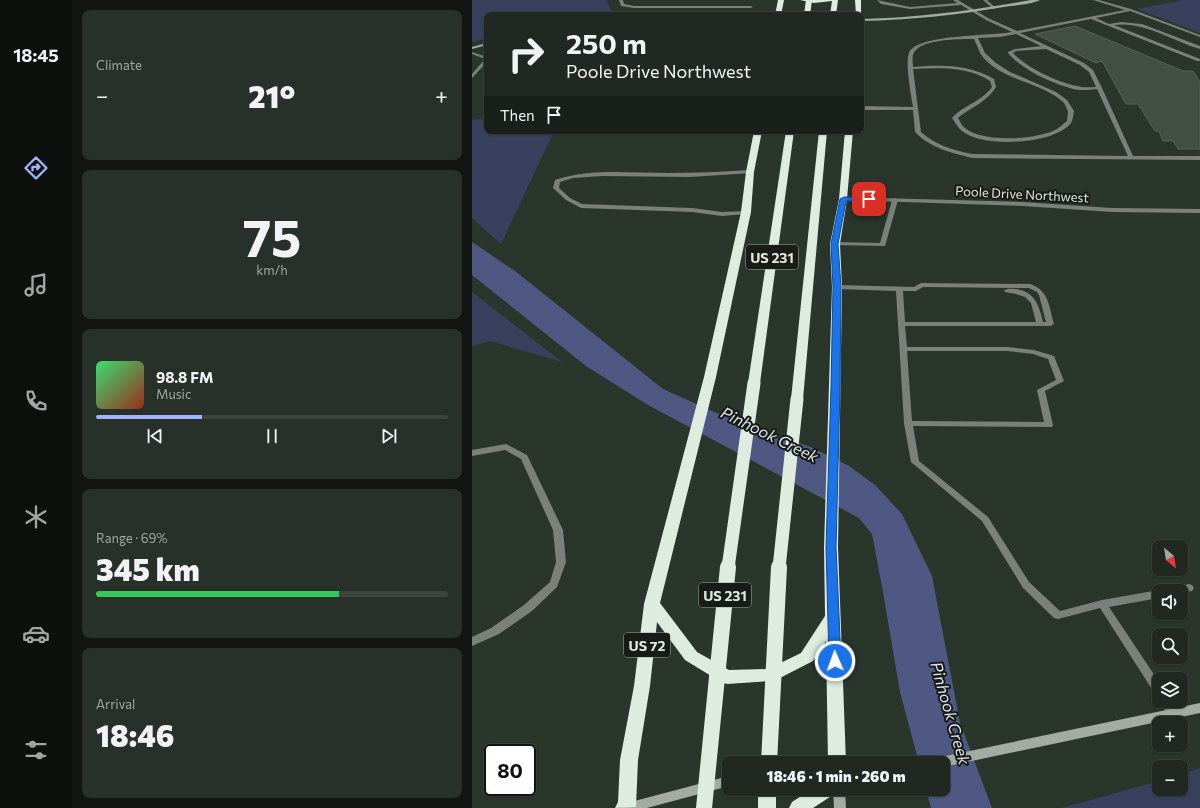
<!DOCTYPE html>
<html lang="en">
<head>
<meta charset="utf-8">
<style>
  :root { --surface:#202821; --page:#28302a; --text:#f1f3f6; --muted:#a2a6a5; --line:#3d443f; --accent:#a2b2fd }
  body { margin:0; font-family:Commissioner,sans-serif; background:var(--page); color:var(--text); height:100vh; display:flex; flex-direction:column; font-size:15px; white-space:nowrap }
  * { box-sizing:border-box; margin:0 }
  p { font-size:13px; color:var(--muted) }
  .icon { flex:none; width:22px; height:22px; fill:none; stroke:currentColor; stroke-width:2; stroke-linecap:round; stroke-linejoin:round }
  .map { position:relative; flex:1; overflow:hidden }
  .details { display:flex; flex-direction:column; gap:10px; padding:10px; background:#121612; width:400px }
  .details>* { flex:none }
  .hud { position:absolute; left:12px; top:12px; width:380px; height:122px; border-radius:8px; box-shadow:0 1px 3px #0004,0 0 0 1px var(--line); background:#202821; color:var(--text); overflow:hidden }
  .needle { width:26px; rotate:150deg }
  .fabs { position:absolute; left:680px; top:540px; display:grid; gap:8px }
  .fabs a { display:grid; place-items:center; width:36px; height:36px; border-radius:8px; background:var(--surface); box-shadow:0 1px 3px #0004,0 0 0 1px var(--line); font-size:20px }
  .speed { position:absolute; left:12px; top:744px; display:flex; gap:8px; font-size:20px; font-weight:700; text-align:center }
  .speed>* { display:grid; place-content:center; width:52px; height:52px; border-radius:50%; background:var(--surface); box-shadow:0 1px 3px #0004,0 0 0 1px var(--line); line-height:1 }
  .speed .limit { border:2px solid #111; border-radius:6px; background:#fff; color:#111 }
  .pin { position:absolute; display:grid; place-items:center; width:34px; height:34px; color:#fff; margin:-17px; border-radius:8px; box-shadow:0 2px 6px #0006 }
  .me { position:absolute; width:44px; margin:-22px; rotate:358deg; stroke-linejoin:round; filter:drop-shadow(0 0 3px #0008) }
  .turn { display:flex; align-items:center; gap:14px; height:84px; padding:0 16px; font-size:18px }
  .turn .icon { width:52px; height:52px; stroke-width:2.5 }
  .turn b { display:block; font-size:28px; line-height:34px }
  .then { display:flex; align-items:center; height:38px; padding:0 16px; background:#0003; gap:8px; font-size:15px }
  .big { font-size:30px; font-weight:800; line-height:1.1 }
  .details .widget { flex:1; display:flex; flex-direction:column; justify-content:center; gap:6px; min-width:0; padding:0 14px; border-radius:8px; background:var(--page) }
  .details .dial { align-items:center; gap:0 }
  .dial b { font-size:52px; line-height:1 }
  .song { display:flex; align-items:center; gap:12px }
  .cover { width:48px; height:48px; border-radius:6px; background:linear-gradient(135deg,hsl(140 70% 55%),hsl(10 70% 35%)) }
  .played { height:4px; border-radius:2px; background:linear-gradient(90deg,var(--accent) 30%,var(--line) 30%) }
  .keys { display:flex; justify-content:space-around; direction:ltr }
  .heat { display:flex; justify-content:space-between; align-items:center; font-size:22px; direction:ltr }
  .charge { height:6px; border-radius:3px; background:linear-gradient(90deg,#34c759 69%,var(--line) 0) }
  .trip { position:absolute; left:250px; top:756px; width:228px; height:40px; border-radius:8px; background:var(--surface); box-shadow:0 1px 3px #0004,0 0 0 1px var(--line); font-weight:800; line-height:40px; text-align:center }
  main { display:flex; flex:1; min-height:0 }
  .tabs { display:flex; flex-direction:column; width:72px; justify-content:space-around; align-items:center; background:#0d100d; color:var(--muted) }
  .tabs .icon { width:28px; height:28px }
  .tabs .current { color:var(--accent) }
  .tabs b { font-size:18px; color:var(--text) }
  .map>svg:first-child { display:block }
  .green { fill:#39405d }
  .water { fill:#4f5883 }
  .building { fill:#434f44; stroke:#566357 }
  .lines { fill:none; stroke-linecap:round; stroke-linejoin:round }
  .lane { fill:#7a807a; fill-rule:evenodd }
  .street { fill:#7a807a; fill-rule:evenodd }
  .secondary { fill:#a2aca3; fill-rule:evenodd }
  .highway { fill:#ddecde; fill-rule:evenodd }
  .highway-bridge-far2 { stroke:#ddecde; stroke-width:6 }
  .highway-bridge-far1 { stroke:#ddecde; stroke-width:13 }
  .highway-bridge { stroke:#ddecde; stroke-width:16 }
  .route { fill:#1a73e8; stroke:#114b97 }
  .labels { text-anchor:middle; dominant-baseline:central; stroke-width:4; stroke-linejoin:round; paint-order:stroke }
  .far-street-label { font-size:13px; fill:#dee6df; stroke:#171c17 }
  .shield { fill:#171c17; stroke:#a2a9a3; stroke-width:1 }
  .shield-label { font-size:14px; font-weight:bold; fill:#dee6df }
  .water-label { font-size:16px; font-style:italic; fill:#dfe3f2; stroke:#171c17 }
</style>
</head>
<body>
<main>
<nav class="tabs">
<b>18:45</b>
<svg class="icon current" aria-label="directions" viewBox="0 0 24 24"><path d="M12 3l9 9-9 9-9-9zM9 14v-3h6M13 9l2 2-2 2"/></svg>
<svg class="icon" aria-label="music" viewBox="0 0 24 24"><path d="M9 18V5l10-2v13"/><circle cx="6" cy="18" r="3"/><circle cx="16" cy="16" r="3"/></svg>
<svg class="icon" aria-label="phone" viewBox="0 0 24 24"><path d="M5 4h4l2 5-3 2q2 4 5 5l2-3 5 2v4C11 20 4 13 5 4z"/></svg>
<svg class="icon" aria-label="climate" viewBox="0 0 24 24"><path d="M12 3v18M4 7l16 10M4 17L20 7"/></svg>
<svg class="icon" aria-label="car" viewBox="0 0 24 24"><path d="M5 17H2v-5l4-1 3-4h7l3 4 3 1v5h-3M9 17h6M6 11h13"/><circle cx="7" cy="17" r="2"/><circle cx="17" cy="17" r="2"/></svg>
<svg class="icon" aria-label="filters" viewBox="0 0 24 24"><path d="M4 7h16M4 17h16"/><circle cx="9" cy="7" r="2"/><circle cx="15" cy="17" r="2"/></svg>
</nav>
<section class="details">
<div class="widget"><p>Climate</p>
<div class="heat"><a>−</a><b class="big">21°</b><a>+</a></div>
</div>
<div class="widget dial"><b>75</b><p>km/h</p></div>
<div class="widget">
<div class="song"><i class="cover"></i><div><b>98.8 FM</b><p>Music</p></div></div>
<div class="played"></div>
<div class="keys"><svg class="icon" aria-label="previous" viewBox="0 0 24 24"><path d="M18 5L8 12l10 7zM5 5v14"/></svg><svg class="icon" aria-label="pause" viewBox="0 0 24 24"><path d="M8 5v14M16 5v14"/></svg><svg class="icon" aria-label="next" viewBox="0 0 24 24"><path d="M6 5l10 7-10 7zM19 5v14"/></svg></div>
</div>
<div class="widget"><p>Range · 69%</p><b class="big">345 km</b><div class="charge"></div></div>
<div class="widget"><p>Arrival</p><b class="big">18:46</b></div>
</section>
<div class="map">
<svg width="728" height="808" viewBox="0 0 728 808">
  <rect width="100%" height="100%" fill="#2a362c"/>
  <g class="green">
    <polygon points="0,0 134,0 142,15 15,15 15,38 0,42"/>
    <polygon points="711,0 728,0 728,33 665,9"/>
    <polygon points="15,118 15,131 82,131 29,244 0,218 0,120"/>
    <polygon points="0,292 90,362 18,341 0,346"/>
    <polygon points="728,768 728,808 590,808 687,781 687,789 709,789 709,774"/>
  </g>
  <polygon class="water" points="0,242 43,271 191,389 242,412 341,448 377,466 403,485 430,514 460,576 488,723 520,808 459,808 454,789 471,789 471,763 447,763 428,692 411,592 400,534 387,518 176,405 114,366 0,275"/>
  <polygon class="building" points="603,26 711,71 721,71 728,82 728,149 706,149 701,141 691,141 687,131 683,131 666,104 654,104 630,61 624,63 563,34"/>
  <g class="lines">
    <g class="lane">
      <polygon points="147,0 151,0 152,4 162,6 279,6 281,7 279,8 162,8 149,6"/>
      <path d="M405,0L438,7L485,3L481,0H486L516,18L545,31L653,10L621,0H627L659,9L728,35V37L658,11L624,18L637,24L649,22L670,24L728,46V49C700,41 672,21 642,25L728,59V61H725L619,19L548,33L612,63L621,70L630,88L661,156H728V160L500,158C480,153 458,148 443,132L441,110H389V106L441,107C439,95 433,63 437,53C444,34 520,36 540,32L514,20L489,5L438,9L409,4ZM544,34L569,46L543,49L536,52V53C550,70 585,86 607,90C613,90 619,90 625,89L656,156L500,154C481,150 463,145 449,132L441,69C468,68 494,66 518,81L520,87C509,102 492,105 480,118C483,122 486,128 490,131C510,148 582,145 599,123C601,120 601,115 602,111L595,100L584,92L538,72L524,63L513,53L506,38L528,37ZM502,39C504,43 506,48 508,53C525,80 567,81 590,101C593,103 594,108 596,111L595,121C591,124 588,127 585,129C565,140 511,143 493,128C490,126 488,121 486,118C500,106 513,104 524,87L522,79C496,64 470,65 441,67C441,62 439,55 443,51C452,39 488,39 502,39ZM574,49L608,65L617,72L624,87C618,87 611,88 605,86C585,82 555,68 541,53L544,51Z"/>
      <polygon points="511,0 515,0 524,8 521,9"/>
      <polygon points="0,52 15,57 15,62 0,78 0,74 13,59 0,54"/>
      <path d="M278,170L280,171V173L218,177L130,176L101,178L88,182L87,188L98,198L110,204L220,208L250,212L276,211L277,212L274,214L250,216L220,212L109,208L94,200L81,188L83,180C119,168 158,173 195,173C223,173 250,172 278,170Z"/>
      <polygon points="423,198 426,200 413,246 361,245 361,243 363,242 408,243 420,200"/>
      <path d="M449,283L558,284C577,290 577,307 582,324L578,326H433L435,347H536L562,350L582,356L592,381L573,391L581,425L580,427L441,426L447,461L516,517L557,582L588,611L630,600L687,590L689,591H687V598L637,607L687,682V695L683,694L628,608L586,619L582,618L551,588L510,521L439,462L432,423L424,291L365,289L362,287L365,285L442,287ZM451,287L557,288L565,292L567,295L574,322H571C567,305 563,292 544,289C539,289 535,288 532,291L533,292L544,294L553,297L559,303L564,322H433L431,291H444ZM435,351H536L561,354L576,359L584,380L565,390L572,422L440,421Z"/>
      <polygon points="34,444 55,455 56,457 91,530 94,562 85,587 60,611 27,634 0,646 0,637 19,628 52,605 78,582 84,562 81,530 49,459 33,450 0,456 0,450"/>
      <polygon points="717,584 720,585 722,588 720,591 709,593 709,591 698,591 700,588"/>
      <path d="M688,701H699L708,714L706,717C697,720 691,708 688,701Z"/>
    </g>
    <polygon class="street" points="371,197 551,202 640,208 728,209 728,213 640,212 551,206 369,200 368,199"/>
    <g class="secondary">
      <path d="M559,0H568C558,5 543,5 532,7C485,15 437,20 389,21V19C447,18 503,10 559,0Z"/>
      <polygon points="15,43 15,45 0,49 0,47"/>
      <polygon points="728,703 728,713 471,767 471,763 458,763 460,759 464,758"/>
      <polygon points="257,776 257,786 175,808 149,808 151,804 155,803"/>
      <polygon points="361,789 373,789 374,808 362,808"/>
    </g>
    <g class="highway">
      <polygon points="306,0 312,0 309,15 303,15"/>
      <polygon points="328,0 366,0 364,15 358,15 360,1 342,3"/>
      <polygon points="383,0 389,0 389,16 389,15 384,15"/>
      <polygon points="282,131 290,131 282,172 279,212 244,377 188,603 225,652 257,670 296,669 329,653 353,616 352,547 360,287 358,244 367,199 373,131 381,131 375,199 368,244 370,287 366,547 374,763 356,763 354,641 341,661 304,680 298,681 255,684 249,682 213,660 185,622 178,686 166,760 164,807 143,808 146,802 148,760 162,686 172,604 232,377 269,212 274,172"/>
      <polygon points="314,131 322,131 288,383 286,385 278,385 276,383"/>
      <polygon points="347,131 355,131 331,399 329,402 321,402 319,399"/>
      <rect x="286" y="789" width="18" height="19"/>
      <polygon points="340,789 364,789 361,795 341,808 317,808 320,802"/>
    </g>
    <polyline class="highway-bridge-far2" points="335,15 337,0"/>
    <g class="highway-bridge-far1">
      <polyline points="256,568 282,383"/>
      <polyline points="307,568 325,399"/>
    </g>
    <g class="highway-bridge">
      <polyline points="297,763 307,567"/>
      <polyline points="232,808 256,567"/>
    </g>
  </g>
  <polygon class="route" points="372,197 397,197 401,199 397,201 374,201 366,244 369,287 368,387 364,547 369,661 367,664 363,666 358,664 357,661 354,547 359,387 361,287 359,244 368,199"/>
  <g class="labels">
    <g class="far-street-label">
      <text transform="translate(550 194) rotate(3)">Poole Drive Northwest</text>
    </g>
    <g class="shield">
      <rect x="274" y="245" width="52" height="24" rx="3"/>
      <rect x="227" y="583" width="52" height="24" rx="3"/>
      <rect x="152" y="633" width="46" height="24" rx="3"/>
    </g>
    <g class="shield-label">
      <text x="300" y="257">US 231</text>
      <text x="253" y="595">US 231</text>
      <text x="175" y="645">US 72</text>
    </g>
    <g class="water-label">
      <text transform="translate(298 434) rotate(26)">Pinhook Creek</text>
      <text transform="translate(479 713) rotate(74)">Pinhook Creek</text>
    </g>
  </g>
</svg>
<div class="fabs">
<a><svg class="needle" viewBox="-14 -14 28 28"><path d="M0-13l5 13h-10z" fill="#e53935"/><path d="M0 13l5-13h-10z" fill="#a2a6a5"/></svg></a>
<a><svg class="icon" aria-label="sound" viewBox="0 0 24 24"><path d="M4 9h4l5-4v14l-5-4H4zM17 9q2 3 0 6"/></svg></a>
<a><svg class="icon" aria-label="search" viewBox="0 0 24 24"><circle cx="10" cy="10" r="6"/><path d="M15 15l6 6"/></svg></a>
<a><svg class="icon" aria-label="layers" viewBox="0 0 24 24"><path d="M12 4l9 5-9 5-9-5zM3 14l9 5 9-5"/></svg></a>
<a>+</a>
<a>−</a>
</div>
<div class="speed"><div class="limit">80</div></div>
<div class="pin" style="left:397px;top:199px;background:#d93025"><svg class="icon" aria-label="arrive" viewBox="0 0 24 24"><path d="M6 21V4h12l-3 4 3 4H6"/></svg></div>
<svg class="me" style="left:363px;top:661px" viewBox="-20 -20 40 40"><circle r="17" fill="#1a73e8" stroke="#fff" stroke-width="3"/><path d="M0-11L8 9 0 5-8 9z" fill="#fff"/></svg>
<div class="trip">18:46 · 1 min · 260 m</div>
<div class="hud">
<div class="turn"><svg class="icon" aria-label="right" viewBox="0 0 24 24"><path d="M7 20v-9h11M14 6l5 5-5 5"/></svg><div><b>250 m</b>Poole Drive Northwest</div></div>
<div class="then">Then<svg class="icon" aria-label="arrive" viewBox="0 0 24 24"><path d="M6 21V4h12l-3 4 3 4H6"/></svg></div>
</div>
</div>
</main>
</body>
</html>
